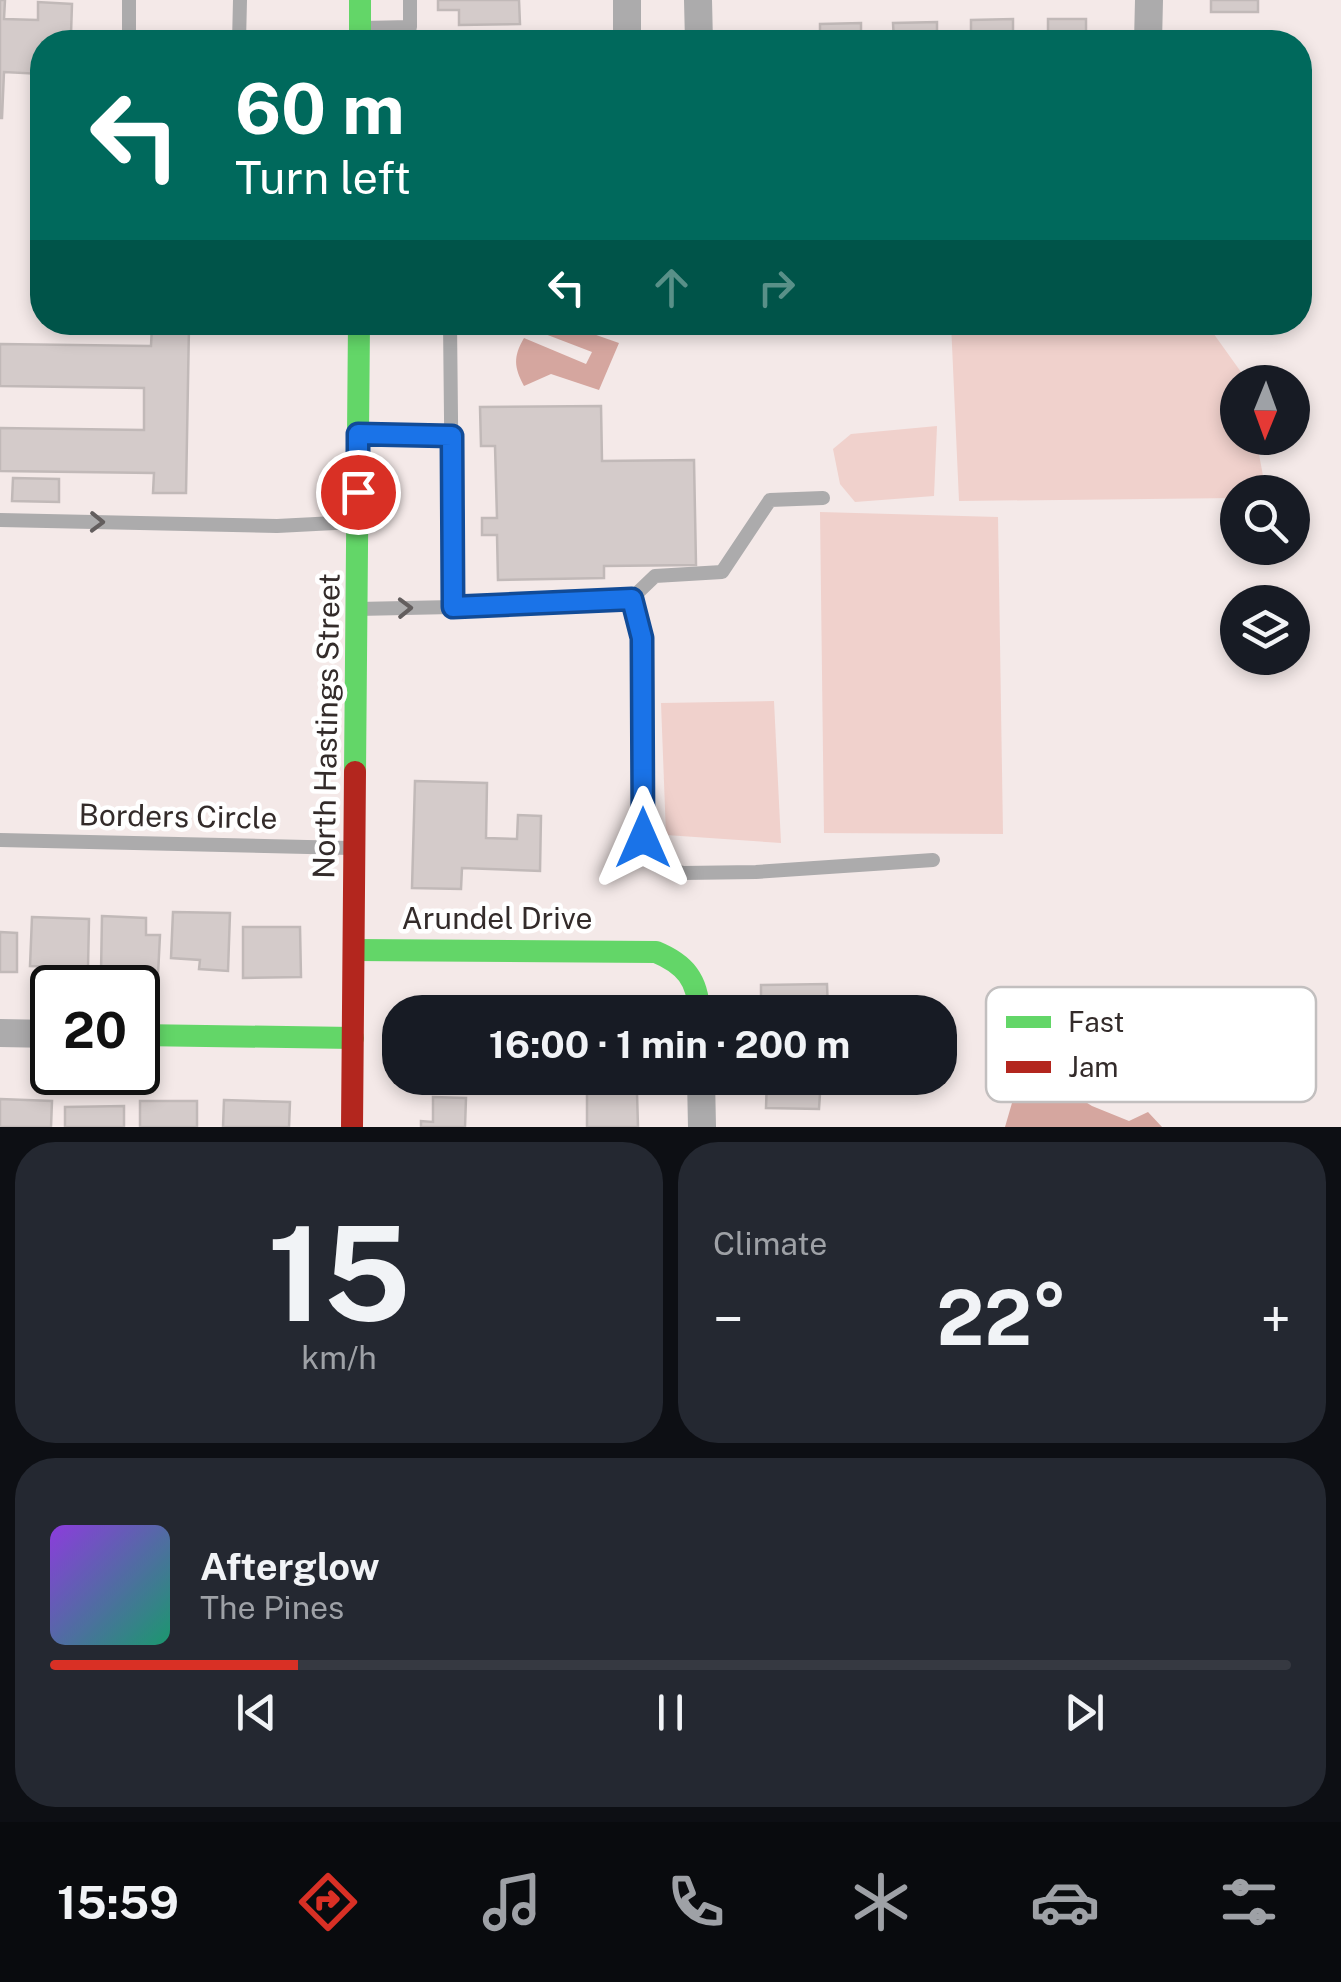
<!DOCTYPE html>
<html lang="en">
<head>
<meta charset="utf-8">
<style>
  :root { --surface:#171b24; --page:#242831; --text:#f1f3f6; --muted:#9ea1a6; --line:#363941; --accent:#d93025 }
  body { margin:0; font-family:"Public Sans",sans-serif; background:var(--page); color:var(--text); height:100vh; display:flex; flex-direction:column; font-size:38px; white-space:nowrap }
  * { box-sizing:border-box; margin:0 }
  p { font-size:32px; color:var(--muted) }
  .icon { flex:none; width:55px; height:55px; fill:none; stroke:currentColor; stroke-width:2; stroke-linecap:round; stroke-linejoin:round }
  .map { position:relative; height:1127px; overflow:hidden }
  .details { display:flex; flex-direction:column; gap:15px; padding:15px; background:#0d0f14; flex:1 }
  .details>* { flex:none }
  .guide { position:absolute; left:30px; top:30px; width:1282px; height:305px; border-radius:40px; box-shadow:0 5px 15px #0003; background:#00695c; color:#fff; overflow:hidden }
  .needle { width:65px; rotate:181deg }
  .tools { position:absolute; left:1220px; top:365px; display:grid; gap:20px }
  .tools a { display:grid; place-items:center; width:90px; height:90px; border-radius:50%; background:var(--surface); box-shadow:0 5px 15px #0003; font-size:50px }
  .speed { position:absolute; left:30px; top:965px; display:flex; gap:20px; font-size:50px; font-weight:700; text-align:center }
  .speed>* { display:grid; place-content:center; width:130px; height:130px; border-radius:50%; background:var(--surface); box-shadow:0 5px 15px #0003; line-height:1 }
  .speed .limit { border:5px solid #111; border-radius:15px; background:#fff; color:#111 }
  .pin { position:absolute; display:grid; place-items:center; width:85px; height:85px; color:#fff; margin:-42px; border:5px solid #fff; border-radius:50%; box-shadow:0 2px 10px #0007 }
  .me { position:absolute; width:110px; margin:-55px; rotate:0deg; stroke-linejoin:round; filter:drop-shadow(0 0 8px #0008) }
  .turn { display:flex; align-items:center; gap:35px; height:210px; padding:0 40px; font-size:45px }
  .turn .icon { width:130px; height:130px; stroke-width:2.5 }
  .turn b { display:block; font-size:70px; line-height:85px }
  .lanes { display:flex; align-items:center; height:95px; padding:0 40px; background:#0003; justify-content:center; gap:50px; direction:ltr }
  .lanes .off { opacity:.35 }
  .big { font-size:75px; font-weight:700; line-height:1.1 }
  .details .card { flex:1; display:flex; flex-direction:column; justify-content:center; gap:15px; min-width:0; padding:0 35px; border-radius:40px; background:var(--page) }
  .details .dial { align-items:center; gap:0 }
  .dial b { font-size:130px; line-height:1 }
  .song { display:flex; align-items:center; gap:30px }
  .cover { width:120px; height:120px; border-radius:15px; background:linear-gradient(135deg,hsl(270 70% 55%),hsl(160 70% 35%)) }
  .played { height:10px; border-radius:5px; background:linear-gradient(90deg,var(--accent) 20%,var(--line) 20%) }
  .keys { display:flex; justify-content:space-around; direction:ltr }
  .heat { display:flex; justify-content:space-between; align-items:center; font-size:55px; direction:ltr }
  .details .tiles { flex:1; display:grid; gap:15px; grid-template-columns:1fr 1fr }
  .card:last-child { grid-column:span 2 }
  .trip { position:absolute; left:382px; top:995px; width:575px; height:100px; border-radius:40px; background:var(--surface); box-shadow:0 5px 15px #0003; font-weight:700; line-height:100px; text-align:center }
  .tabs { display:flex; height:160px; justify-content:space-around; align-items:center; background:#090b0e; color:var(--muted) }
  .tabs .icon { width:70px; height:70px }
  .tabs .current { color:var(--accent) }
  .tabs b { font-size:45px; color:var(--text) }
  .map>svg:first-child { display:block }
  .green { fill:#f0d1cc }
  .water { fill:#d5a69f }
  .building { fill:#d4cbca; stroke:#c1b9b8; stroke-width:2.5 }
  .lines { fill:none; stroke-linecap:round; stroke-linejoin:round }
  .lane { stroke:#acabac; stroke-width:14 }
  .street { stroke:#acabac; stroke-width:28 }
  .fast { stroke:#63d668; stroke-width:22 }
  .jam { stroke:#b3261e; stroke-width:22 }
  .oneway { stroke:#635e5e }
  .route-casing { stroke:#114b97; stroke-width:25 }
  .route { stroke:#1a73e8; stroke-width:18 }
  .labels { text-anchor:middle; dominant-baseline:central; stroke-width:9; stroke-linejoin:round; paint-order:stroke }
  .street-label { font-size:30px; fill:#332b2a; stroke:#fff }
  .key { fill:#fff; stroke:#c2bfbf; stroke-width:2.5 }
  .key-label { font-size:28px; fill:#332b2a }
</style>
</head>
<body>
<div class="map">
<svg width="1341" height="1127" viewBox="0 0 1341 1127">
  <rect width="100%" height="100%" fill="#f4e9e8"/>
  <g class="green">
    <polygon points="951,323 1206,323 1246,379 1247,382 1238,382 1238,438 1256,438 1266,492 1238,492 1237,498 959,501"/>
    <polygon points="937,426 934,496 855,502 840,484 833,449 851,434"/>
    <polygon points="820,512 998,517 1003,834 824,833"/>
    <polygon points="774,701 781,843 666,835 661,703"/>
  </g>
  <g class="water">
    <path d="M534,323H562L619,343L599,390L551,374L524,386C514,367 513,357 524,338L586,364L592,352L532,329Z"/>
    <polygon points="1038,1088 1068,1091 1092,1106 1129,1121 1148,1112 1162,1127 1005,1127 1014,1096"/>
  </g>
  <g class="building">
    <polygon points="0,0 5,0 4,19 38,20 38,2 72,4 71,34 92,35 92,42 42,42 42,74 4,72 2,118 0,118"/>
    <polygon points="438,0 519,0 520,24 459,25 459,10 438,10"/>
    <rect x="1211" y="0" width="47" height="12"/>
    <polygon points="1013,19 1013,42 971,42 971,20"/>
    <rect x="1048" y="19" width="38" height="23"/>
    <polygon points="937,22 937,42 894,42 893,23"/>
    <polygon points="861,23 861,42 820,42 820,24"/>
    <polygon points="152,325 189,326 186,493 153,493 154,473 0,471 0,428 144,430 144,388 0,386 0,344 151,346"/>
    <polygon points="601,406 602,461 694,460 696,565 604,566 604,578 498,580 497,535 482,535 482,518 497,518 495,446 481,446 480,407"/>
    <polygon points="13,478 59,479 59,502 12,501"/>
    <polygon points="415,781 487,783 486,838 517,839 518,815 541,816 540,871 462,868 461,889 412,888"/>
    <polygon points="173,912 230,913 228,971 199,969 200,960 171,958"/>
    <polygon points="102,916 146,918 146,935 160,935 158,975 101,973"/>
    <polygon points="32,917 89,919 88,968 30,966"/>
    <polygon points="243,927 300,927 301,977 243,978"/>
    <polygon points="0,932 17,933 17,972 0,972"/>
    <polygon points="827,984 828,1012 761,1012 761,985"/>
    <polygon points="592,1002 640,1003 640,1012 592,1012"/>
    <polygon points="767,1078 821,1078 819,1109 766,1108"/>
    <polygon points="587,1093 637,1093 638,1127 587,1127"/>
    <polygon points="433,1097 466,1098 465,1127 421,1127 421,1121 433,1122"/>
    <polygon points="0,1099 52,1101 51,1127 0,1127"/>
    <polygon points="224,1100 290,1102 289,1127 223,1127"/>
    <rect x="140" y="1101" width="57" height="26"/>
    <polygon points="124,1106 124,1127 65,1127 65,1107"/>
  </g>
  <g class="lines">
    <g class="lane">
      <polyline points="129,0 129,42"/>
      <polyline points="363,28 410,27 410,0"/>
      <polyline points="239,42 240,0"/>
      <polyline points="450,322 453,607"/>
      <polyline points="362,435 452,436"/>
      <polyline points="823,498 770,500 722,572 655,576 631,599 642,638 643,838 658,866 683,873 756,872 933,860"/>
      <polyline points="0,520 277,526 354,522"/>
      <polyline points="357,609 453,607 631,599"/>
      <polyline points="0,840 350,848"/>
    </g>
    <g class="street">
      <polyline points="627,0 627,30"/>
      <polyline points="698,0 699,42"/>
      <polyline points="1148,42 1149,0"/>
      <polyline points="0,1033 52,1034"/>
      <polyline points="701,1078 702,1127"/>
    </g>
    <g class="fast">
      <polyline points="360,0 360,42"/>
      <polyline points="355,772 359,322"/>
      <path d="M354,950L656,952C685,964 698,980 699,1012"/>
      <polyline points="138,1035 353,1038"/>
    </g>
    <polyline class="jam" points="352,1127 355,772"/>
  </g>
  <defs><path id="oneway-chevron" d="M-2-3.5L2.5 0L-2 3.5" fill="none" stroke-width="1.6" stroke-linecap="round" stroke-linejoin="round" transform="scale(2.5)"/></defs>
  <g class="oneway">
    <use href="#oneway-chevron" transform="translate(97 522) rotate(1)"/>
    <use href="#oneway-chevron" transform="translate(405 608) rotate(-1)"/>
  </g>
  <g class="lines">
    <g class="route-casing">
      <polyline id="route" points="358,492 358,434 452,436 453,607 632,599 642,638 643,838"/>
    </g>
    <use href="#route" class="route"/>
  </g>
  <g class="labels">
    <g class="street-label">
      <text transform="translate(326 726) rotate(-89)">North Hastings Street</text>
      <text transform="translate(178 816) rotate(1)">Borders Circle</text>
      <text x="497" y="918">Arundel Drive</text>
    </g>
  </g>
  <rect x="986" y="987" width="330" height="115" rx="15" class="key"/>
  <rect x="1006" y="1016" width="45" height="12" fill="#63d668"/>
  <rect x="1006" y="1061" width="45" height="12" fill="#b3261e"/>
  <g class="key-label">
    <text x="1068" y="1032">Fast</text>
    <text x="1068" y="1077">Jam</text>
  </g>
</svg>
<div class="tools">
<a><svg class="needle" viewBox="-14 -14 28 28"><path d="M0-13l5 13h-10z" fill="#e53935"/><path d="M0 13l5-13h-10z" fill="#9ea1a6"/></svg></a>
<a><svg class="icon" aria-label="search" viewBox="0 0 24 24"><circle cx="10" cy="10" r="6"/><path d="M15 15l6 6"/></svg></a>
<a><svg class="icon" aria-label="layers" viewBox="0 0 24 24"><path d="M12 4l9 5-9 5-9-5zM3 14l9 5 9-5"/></svg></a>
</div>
<div class="speed"><div class="limit">20</div></div>
<div class="pin" style="left:358px;top:492px;background:#d93025"><svg class="icon" aria-label="arrive" viewBox="0 0 24 24"><path d="M6 21V4h12l-3 4 3 4H6"/></svg></div>
<svg class="me" style="left:643px;top:838px" viewBox="-20 -20 40 40"><path d="M0-17L14 15 0 8-14 15z" fill="#1a73e8" stroke="#fff" stroke-width="4"/></svg>
<div class="trip">16:00 · 1 min · 200 m</div>
<div class="guide">
<div class="turn"><svg class="icon" aria-label="left" viewBox="0 0 24 24"><path d="M17 20v-9H6M10 6l-5 5 5 5"/></svg><div><b>60 m</b>Turn left</div></div>
<div class="lanes"><svg class="icon" aria-label="left" viewBox="0 0 24 24"><path d="M17 20v-9H6M10 6l-5 5 5 5"/></svg><svg class="icon off" aria-label="ahead" viewBox="0 0 24 24"><path d="M12 20V5M6 11l6-6 6 6"/></svg><svg class="icon off" aria-label="right" viewBox="0 0 24 24"><path d="M7 20v-9h11M14 6l5 5-5 5"/></svg></div>
</div>
</div>
<section class="details">
<div class="tiles">
<div class="card dial"><b>15</b><p>km/h</p></div>
<div class="card"><p>Climate</p>
<div class="heat"><a>−</a><b class="big">22°</b><a>+</a></div>
</div>
<div class="card">
<div class="song"><i class="cover"></i><div><b>Afterglow</b><p>The Pines</p></div></div>
<div class="played"></div>
<div class="keys"><svg class="icon" aria-label="previous" viewBox="0 0 24 24"><path d="M18 5L8 12l10 7zM5 5v14"/></svg><svg class="icon" aria-label="pause" viewBox="0 0 24 24"><path d="M8 5v14M16 5v14"/></svg><svg class="icon" aria-label="next" viewBox="0 0 24 24"><path d="M6 5l10 7-10 7zM19 5v14"/></svg></div>
</div>
</div>
</section>
<nav class="tabs">
<b>15:59</b>
<svg class="icon current" aria-label="directions" viewBox="0 0 24 24"><path d="M12 3l9 9-9 9-9-9zM9 14v-3h6M13 9l2 2-2 2"/></svg>
<svg class="icon" aria-label="music" viewBox="0 0 24 24"><path d="M9 18V5l10-2v13"/><circle cx="6" cy="18" r="3"/><circle cx="16" cy="16" r="3"/></svg>
<svg class="icon" aria-label="phone" viewBox="0 0 24 24"><path d="M5 4h4l2 5-3 2q2 4 5 5l2-3 5 2v4C11 20 4 13 5 4z"/></svg>
<svg class="icon" aria-label="climate" viewBox="0 0 24 24"><path d="M12 3v18M4 7l16 10M4 17L20 7"/></svg>
<svg class="icon" aria-label="car" viewBox="0 0 24 24"><path d="M5 17H2v-5l4-1 3-4h7l3 4 3 1v5h-3M9 17h6M6 11h13"/><circle cx="7" cy="17" r="2"/><circle cx="17" cy="17" r="2"/></svg>
<svg class="icon" aria-label="filters" viewBox="0 0 24 24"><path d="M4 7h16M4 17h16"/><circle cx="9" cy="7" r="2"/><circle cx="15" cy="17" r="2"/></svg>
</nav>
</body>
</html>
